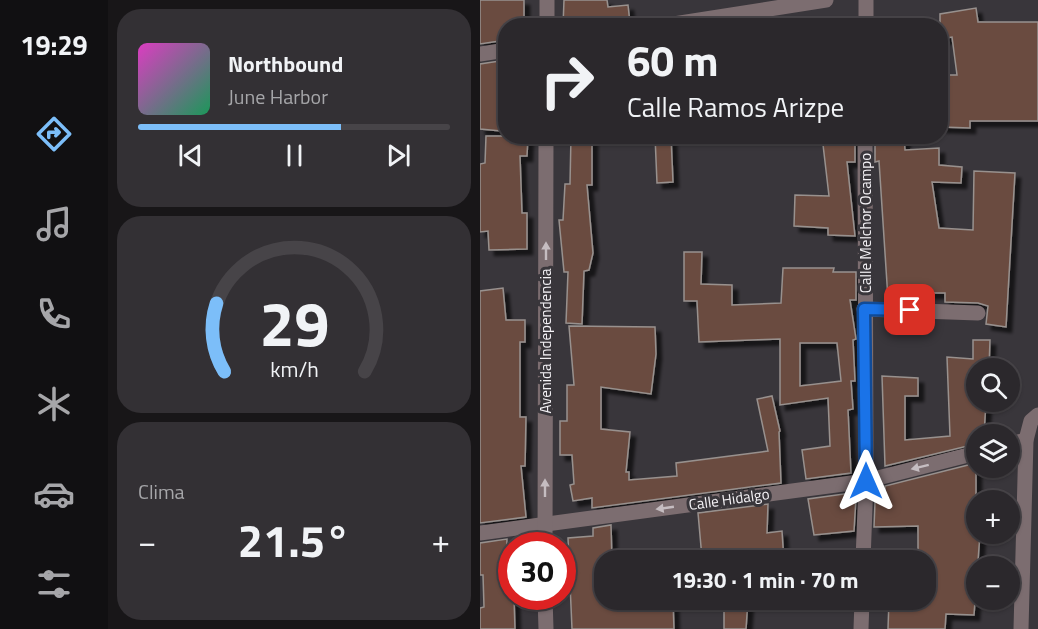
<!DOCTYPE html>
<html lang="es">
<head>
<meta charset="utf-8">
<style>
  :root { --surface:#2b282c; --page:#333034; --text:#f1f3f6; --muted:#a6a6a9; --line:#474448; --accent:#7cbef9 }
  body { margin:0; font-family:"Titillium Web",sans-serif; background:var(--page); color:var(--text); height:100vh; display:flex; flex-direction:column; font-size:22px; white-space:nowrap }
  * { box-sizing:border-box; margin:0 }
  p { font-size:20px; color:var(--muted) }
  .icon { flex:none; width:33px; height:33px; fill:none; stroke:currentColor; stroke-width:2; stroke-linecap:round; stroke-linejoin:round }
  .map { position:relative; flex:1; overflow:hidden }
  .sheet { display:flex; flex-direction:column; gap:9px; padding:9px; background:#181618; width:372px }
  .sheet>* { flex:none }
  .hud { position:absolute; left:18px; top:18px; width:450px; height:126px; border-radius:24px; box-shadow:0 2px 4px #0004,0 0 0 2px var(--line); background:#2b282c; color:var(--text); overflow:hidden }
  .fabs { position:absolute; left:486px; top:358px; display:grid; gap:12px }
  .fabs a { display:grid; place-items:center; width:54px; height:54px; border-radius:50%; background:var(--surface); box-shadow:0 2px 4px #0004,0 0 0 2px var(--line); font-size:30px }
  .speed { position:absolute; left:18px; top:532px; display:flex; gap:12px; font-size:30px; font-weight:700; text-align:center }
  .speed>* { display:grid; place-content:center; width:78px; height:78px; border-radius:50%; background:var(--surface); box-shadow:0 2px 4px #0004,0 0 0 2px var(--line); line-height:1 }
  .speed .limit { border:9px solid #d22; background:#fff; color:#111 }
  .pin { position:absolute; display:grid; place-items:center; width:51px; height:51px; color:#fff; margin:-26px; border-radius:12px; box-shadow:0 3px 9px #0006 }
  .me { position:absolute; width:66px; margin:-33px; rotate:0deg; stroke-linejoin:round; filter:drop-shadow(0 0 4px #0008) }
  .turn { display:flex; align-items:center; gap:21px; height:126px; padding:0 30px; font-size:27px }
  .turn .icon { width:78px; height:78px; stroke-width:2.5 }
  .turn b { display:block; font-size:42px; line-height:51px }
  .big { font-size:45px; font-weight:700; line-height:1.1 }
  .sheet .widget { flex:1; display:flex; flex-direction:column; justify-content:center; gap:9px; min-width:0; padding:0 21px; border-radius:24px; background:var(--page) }
  .sheet .dial { align-items:center; gap:0 }
  .dial svg { height:156px; overflow:visible; fill:none; stroke:var(--line); stroke-width:7; stroke-linecap:round; text-anchor:middle }
  .dial text { fill:var(--text); stroke:none }
  .song { display:flex; align-items:center; gap:18px }
  .cover { width:72px; height:72px; border-radius:9px; background:linear-gradient(135deg,hsl(310 70% 55%),hsl(150 70% 35%)) }
  .played { height:6px; border-radius:3px; background:linear-gradient(90deg,var(--accent) 65%,var(--line) 65%) }
  .keys { display:flex; justify-content:space-around; direction:ltr }
  .heat { display:flex; justify-content:space-between; align-items:center; font-size:33px; direction:ltr }
  .trip { position:absolute; left:114px; top:550px; width:342px; height:60px; border-radius:24px; background:var(--surface); box-shadow:0 2px 4px #0004,0 0 0 2px var(--line); font-weight:700; line-height:60px; text-align:center }
  main { display:flex; flex:1; min-height:0 }
  .menu { display:flex; flex-direction:column; width:108px; justify-content:space-around; align-items:center; background:#111012; color:var(--muted) }
  .menu .icon { width:42px; height:42px }
  .menu .current { color:var(--accent) }
  .menu b { font-size:27px; color:var(--text) }
  .map>svg:first-child { display:block }
  .building { fill:#6b4c41; stroke:#98918e; stroke-width:1.5; fill-rule:evenodd; filter:url(#shadow) }
  .lines { fill:none; stroke-linecap:round; stroke-linejoin:round }
  .minor { stroke:#7c6d70; stroke-width:15 }
  .oneway { fill:#c5bdc1 }
  .route-casing { stroke:#114b97; stroke-width:15 }
  .route { stroke:#1a73e8; stroke-width:10 }
  .labels { text-anchor:middle; dominant-baseline:central; stroke-width:6; stroke-linejoin:round; paint-order:stroke }
  .street-label { font-size:15px; fill:#f5f3f7; stroke:#39363b }
</style>
</head>
<body>
<main>
<nav class="menu">
<b>19:29</b>
<svg class="icon current" aria-label="directions" viewBox="0 0 24 24"><path d="M12 3l9 9-9 9-9-9zM9 14v-3h6M13 9l2 2-2 2"/></svg>
<svg class="icon" aria-label="music" viewBox="0 0 24 24"><path d="M9 18V5l10-2v13"/><circle cx="6" cy="18" r="3"/><circle cx="16" cy="16" r="3"/></svg>
<svg class="icon" aria-label="phone" viewBox="0 0 24 24"><path d="M5 4h4l2 5-3 2q2 4 5 5l2-3 5 2v4C11 20 4 13 5 4z"/></svg>
<svg class="icon" aria-label="climate" viewBox="0 0 24 24"><path d="M12 3v18M4 7l16 10M4 17L20 7"/></svg>
<svg class="icon" aria-label="car" viewBox="0 0 24 24"><path d="M5 17H2v-5l4-1 3-4h7l3 4 3 1v5h-3M9 17h6M6 11h13"/><circle cx="7" cy="17" r="2"/><circle cx="17" cy="17" r="2"/></svg>
<svg class="icon" aria-label="filters" viewBox="0 0 24 24"><path d="M4 7h16M4 17h16"/><circle cx="9" cy="7" r="2"/><circle cx="15" cy="17" r="2"/></svg>
</nav>
<section class="sheet">
<div class="widget">
<div class="song"><i class="cover"></i><div><b>Northbound</b><p>June Harbor</p></div></div>
<div class="played"></div>
<div class="keys"><svg class="icon" aria-label="previous" viewBox="0 0 24 24"><path d="M18 5L8 12l10 7zM5 5v14"/></svg><svg class="icon" aria-label="pause" viewBox="0 0 24 24"><path d="M8 5v14M16 5v14"/></svg><svg class="icon" aria-label="next" viewBox="0 0 24 24"><path d="M6 5l10 7-10 7zM19 5v14"/></svg></div>
</div>
<div class="widget dial"><svg viewBox="0 0 100 80">
<path d="M14 69A42 42 0 1 1 86 69"/>
<path d="M14 69A42 42 0 0 1 10 34" stroke="#7cbef9"/>
<text x="50" y="56" font-size="32" font-weight="700">29</text>
<text x="50" y="72" font-size="11">km/h</text>
</svg></div>
<div class="widget"><p>Clima</p>
<div class="heat"><a>−</a><b class="big">21.5°</b><a>+</a></div>
</div>
</section>
<div class="map">
<svg width="558" height="629" viewBox="0 0 558 629">
  <defs>
    <filter id="shadow"><feDropShadow dx="5.5" dy="5.5" stdDeviation="1.5" flood-color="#0009"/></filter>
  </defs>
  <rect width="100%" height="100%" fill="#39363b"/>
  <g class="building">
    <polygon points="0,0 44,0 44,26 26,26 26,40 0,44"/>
    <polygon points="84,0 127,0 128,7 148,5 150,23 83,26"/>
    <polygon points="496,8 498,22 558,22 558,121 490,121 490,128 461,127 463,75 477,75 472,37 460,39 460,14"/>
    <polygon points="26,60 26,98 23,99 21,131 0,129 0,64"/>
    <polygon points="6,136 48,136 47,156 40,156 42,213 47,213 47,249 9,250 8,231 0,232 0,164 5,163"/>
    <polygon points="91,136 112,136 112,185 107,185 113,253 109,270 104,271 102,324 86,323 88,272 84,272 79,220 83,220 85,184 90,184"/>
    <polygon points="175,136 191,136 193,182 177,183"/>
    <polygon points="342,136 375,136 375,162 367,162 375,236 348,235 348,228 314,226 315,195 349,196"/>
    <polygon points="395,136 424,136 425,150 459,148 459,165 482,167 481,183 452,182 459,228 493,230 494,171 535,173 526,327 506,324 508,306 498,303 465,302 465,293 440,293 440,301 408,299 399,161 395,162"/>
    <path d="M204,252H222L221,284L252,285V305L301,303L303,268H354L353,272H376V300H370L376,339L373,340L375,381H371L373,409L368,410L371,473L326,479L322,450L350,446L348,398L300,405V339L219,342L217,301H204ZM320,343H357L361,381L320,386Z"/>
    <polygon points="23,288 26,320 45,320 45,342 40,342 40,417 46,417 45,466 41,466 46,517 0,523 0,291"/>
    <polygon points="89,326 175,327 176,354 171,394 121,387 121,429 150,432 146,472 149,472 149,480 197,476 196,463 288,451 277,399 292,396 300,431 299,432 301,483 112,508 112,498 93,501 90,485 94,484 92,455 80,455 80,421 87,421 87,385 94,385"/>
    <polygon points="493,340 510,340 509,369 496,369 496,402 506,402 504,435 496,435 496,444 405,466 402,376 438,378 438,396 425,396 425,440 470,436 467,357 493,359"/>
    <polygon points="496,463 496,534 500,534 494,615 466,614 465,629 408,629 409,600 446,600 446,554 438,553 438,526 394,527 395,502 406,502 405,486"/>
    <polygon points="371,493 372,498 376,498 374,531 334,535 328,499"/>
    <polygon points="288,504 287,533 302,531 304,561 240,561 240,558 222,558 218,513"/>
    <polygon points="131,525 132,561 124,561 124,600 193,600 194,629 92,629 88,538 113,536 113,528"/>
    <polygon points="27,539 25,592 32,592 32,597 34,597 35,629 0,629 0,608 4,607 3,575 0,575 0,543"/>
    <polygon points="244,600 268,600 266,629 244,629"/>
  </g>
  <g class="lines">
    <g class="minor">
      <polyline points="67,26 67,0"/>
      <polyline points="181,26 346,0"/>
      <polyline points="386,26 386,0"/>
      <polyline points="0,54 26,50"/>
      <polyline points="384,309 498,313"/>
      <polyline points="530,444 546,440"/>
      <polyline points="0,533 386,481 496,453"/>
      <polyline points="65,546 66,136"/>
      <polyline points="383,561 386,481 385,136"/>
      <polyline points="65,597 66,629"/>
      <polyline points="381,629 382,600"/>
      <polyline points="541,629 546,440 551,421 558,415"/>
    </g>
  </g>
  <defs><path id="oneway-solid" d="M-6-.8H1V-3.2L6.5 0L1 3.2V.8H-6Z" transform="scale(1.5)"/></defs>
  <g class="oneway">
    <use href="#oneway-solid" transform="translate(66 251) rotate(-90)"/>
    <use href="#oneway-solid" transform="translate(440 467) rotate(166)"/>
    <use href="#oneway-solid" transform="translate(65 488) rotate(-90)"/>
    <use href="#oneway-solid" transform="translate(185 508) rotate(172)"/>
  </g>
  <g class="lines">
    <g class="route-casing">
      <polyline id="route" points="386,481 384,309 430,310"/>
    </g>
    <use href="#route" class="route"/>
  </g>
  <g class="labels">
    <g class="street-label">
      <text transform="translate(385 223) rotate(-90)">Calle Melchor Ocampo</text>
      <text transform="translate(65 341) rotate(-90)">Avenida Independencia</text>
      <text transform="translate(249 499) rotate(-8)">Calle Hidalgo</text>
    </g>
  </g>
</svg>
<div class="fabs">
<a><svg class="icon" aria-label="search" viewBox="0 0 24 24"><circle cx="10" cy="10" r="6"/><path d="M15 15l6 6"/></svg></a>
<a><svg class="icon" aria-label="layers" viewBox="0 0 24 24"><path d="M12 4l9 5-9 5-9-5zM3 14l9 5 9-5"/></svg></a>
<a>+</a>
<a>−</a>
</div>
<div class="speed"><div class="limit">30</div></div>
<div class="pin" style="left:430px;top:310px;background:#d93025"><svg class="icon" aria-label="arrive" viewBox="0 0 24 24"><path d="M6 21V4h12l-3 4 3 4H6"/></svg></div>
<svg class="me" style="left:386px;top:481px" viewBox="-20 -20 40 40"><path d="M0-17L14 15 0 8-14 15z" fill="#1a73e8" stroke="#fff" stroke-width="4"/></svg>
<div class="trip">19:30 · 1 min · 70 m</div>
<div class="hud">
<div class="turn"><svg class="icon" aria-label="right" viewBox="0 0 24 24"><path d="M7 20v-9h11M14 6l5 5-5 5"/></svg><div><b>60 m</b>Calle Ramos Arizpe</div></div>
</div>
</div>
</main>
</body>
</html>
